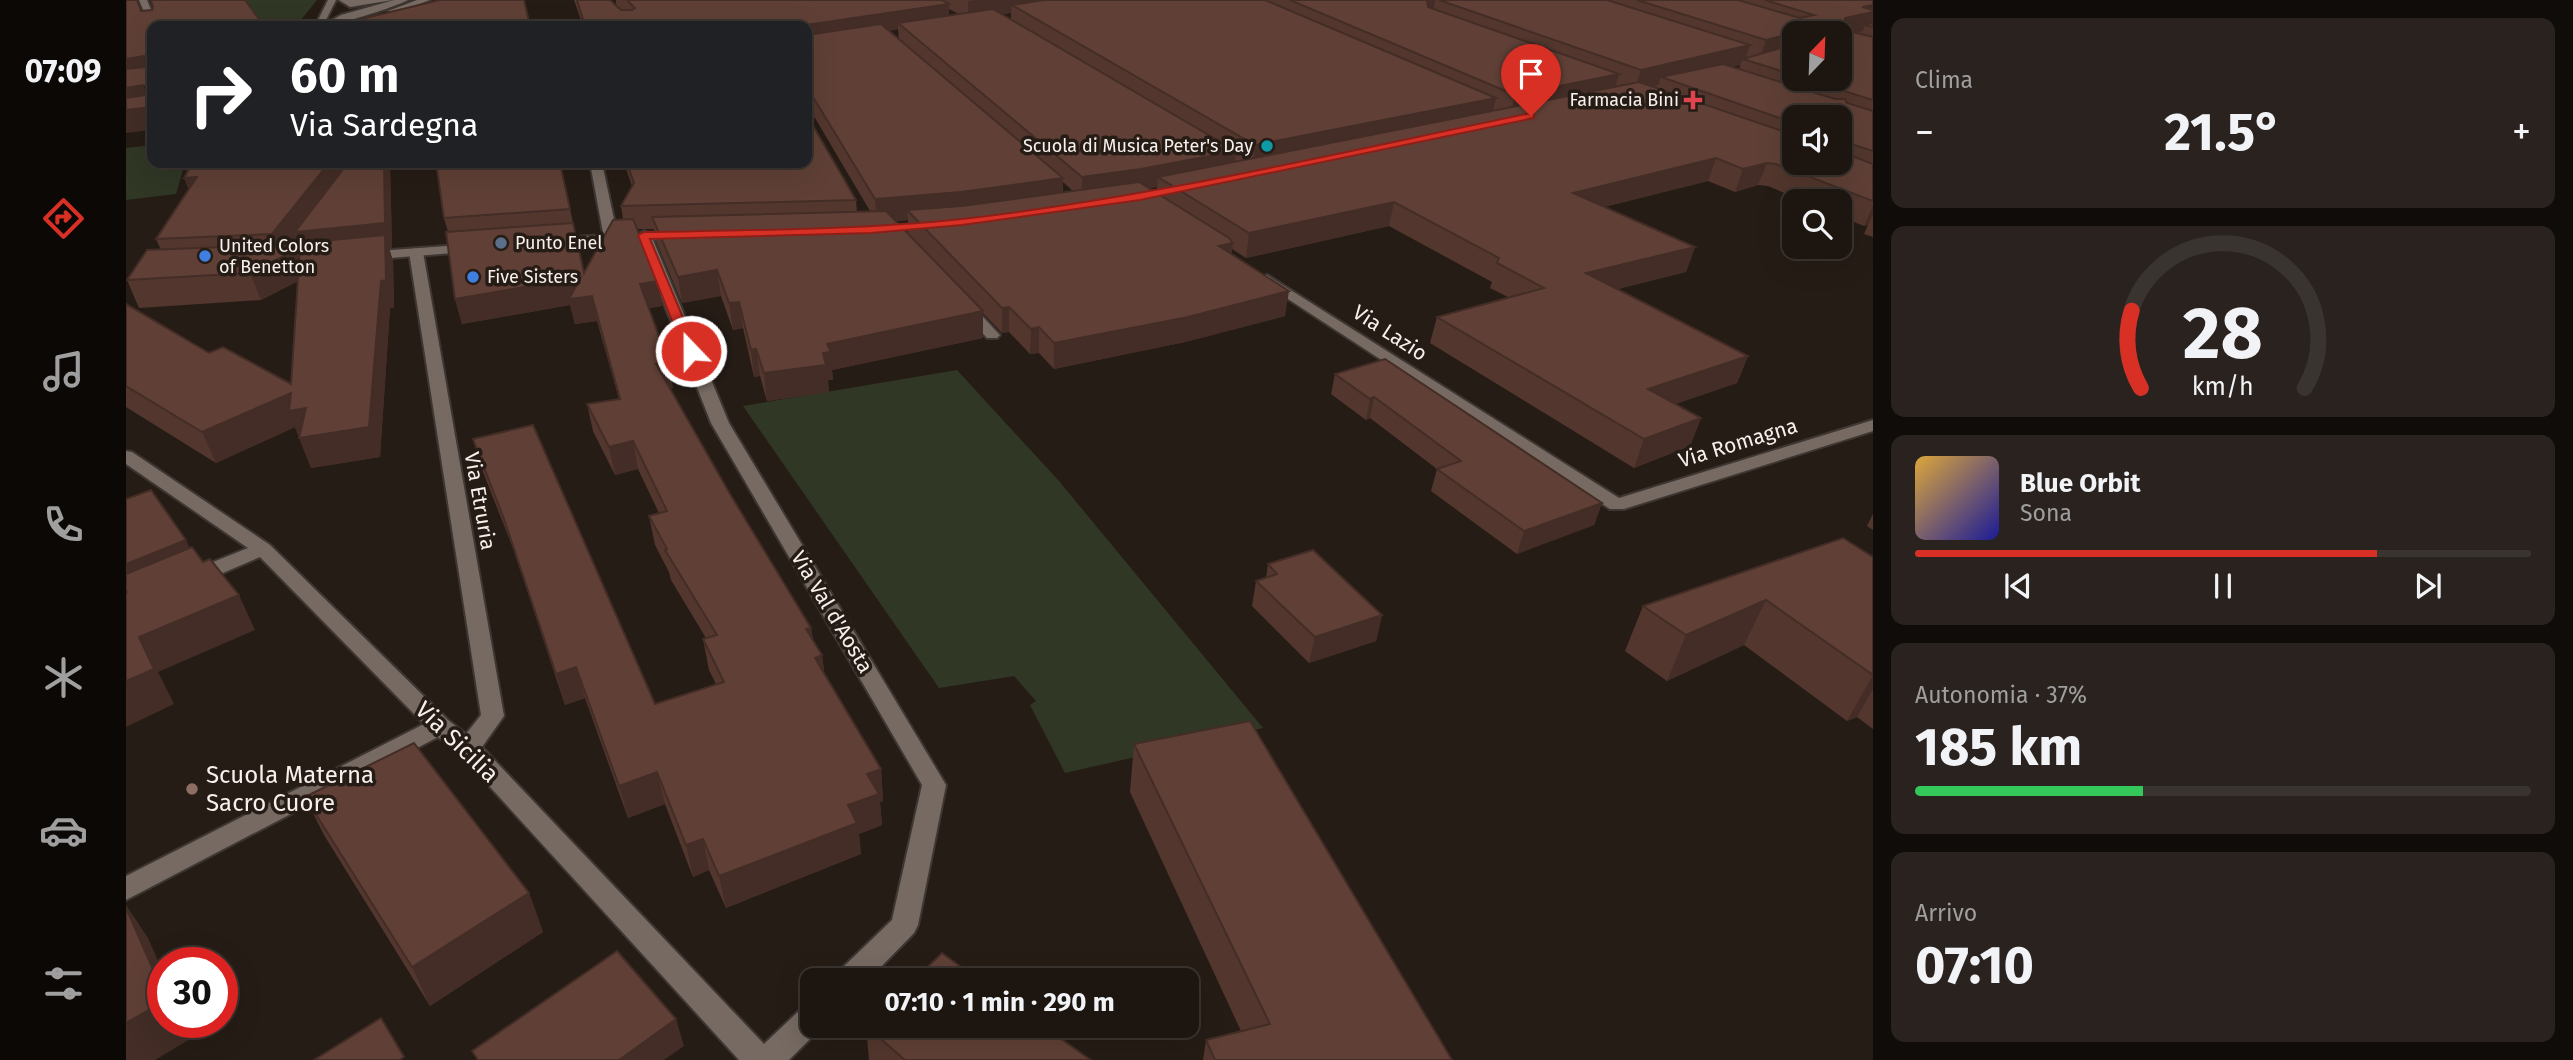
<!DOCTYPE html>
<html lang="it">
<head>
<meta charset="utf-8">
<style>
  :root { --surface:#1c1510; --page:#29221e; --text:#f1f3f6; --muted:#a09f9f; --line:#3a3430; --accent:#d93025 }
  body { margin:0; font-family:"Fira Sans",sans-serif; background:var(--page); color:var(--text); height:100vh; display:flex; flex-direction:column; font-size:26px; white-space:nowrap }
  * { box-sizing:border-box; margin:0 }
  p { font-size:23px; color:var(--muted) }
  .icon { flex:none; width:38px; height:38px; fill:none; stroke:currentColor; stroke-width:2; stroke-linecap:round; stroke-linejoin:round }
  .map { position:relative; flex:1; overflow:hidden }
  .side { display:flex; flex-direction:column; gap:18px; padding:18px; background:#0f0c09; width:700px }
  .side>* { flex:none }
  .banner { position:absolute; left:21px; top:21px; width:665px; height:147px; border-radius:14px; box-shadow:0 7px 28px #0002,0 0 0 2px var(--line); background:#202124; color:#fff; overflow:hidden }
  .needle { width:46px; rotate:23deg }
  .controls { position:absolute; left:1656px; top:21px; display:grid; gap:14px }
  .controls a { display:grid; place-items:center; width:70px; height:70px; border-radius:14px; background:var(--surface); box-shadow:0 7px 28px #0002,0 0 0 2px var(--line); font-size:35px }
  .speed { position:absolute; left:21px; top:947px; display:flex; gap:14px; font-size:35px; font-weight:700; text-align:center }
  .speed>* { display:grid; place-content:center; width:91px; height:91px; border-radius:50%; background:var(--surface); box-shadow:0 7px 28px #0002,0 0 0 2px var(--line); line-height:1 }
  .speed .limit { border:10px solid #d22; background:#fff; color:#111 }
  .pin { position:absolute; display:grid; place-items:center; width:60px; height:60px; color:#fff; margin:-72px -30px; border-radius:50% 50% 50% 0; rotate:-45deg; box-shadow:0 0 7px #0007 }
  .pin .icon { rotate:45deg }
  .me { position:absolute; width:77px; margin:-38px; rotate:338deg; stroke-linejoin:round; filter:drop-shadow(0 0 5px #0008) }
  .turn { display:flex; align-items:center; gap:24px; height:147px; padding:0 28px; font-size:32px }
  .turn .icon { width:91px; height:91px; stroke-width:2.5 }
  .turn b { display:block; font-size:49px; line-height:60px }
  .big { font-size:52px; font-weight:700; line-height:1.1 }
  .side .card { flex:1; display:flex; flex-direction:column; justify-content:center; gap:10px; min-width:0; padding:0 24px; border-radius:14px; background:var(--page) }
  .side .dial { align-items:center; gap:0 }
  .dial svg { height:182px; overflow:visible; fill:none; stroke:var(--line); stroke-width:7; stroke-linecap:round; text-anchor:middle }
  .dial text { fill:var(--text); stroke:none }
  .song { display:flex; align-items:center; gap:21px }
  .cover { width:84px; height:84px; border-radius:10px; background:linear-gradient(135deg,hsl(40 70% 55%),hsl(240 70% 35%)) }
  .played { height:7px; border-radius:4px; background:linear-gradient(90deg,var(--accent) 75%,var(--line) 75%) }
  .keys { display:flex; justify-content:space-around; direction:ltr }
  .heat { display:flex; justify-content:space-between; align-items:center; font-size:38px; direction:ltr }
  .charge { height:10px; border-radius:5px; background:linear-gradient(90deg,#34c759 37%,var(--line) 0) }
  .trip { position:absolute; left:674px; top:968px; width:399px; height:70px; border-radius:14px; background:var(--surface); box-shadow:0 7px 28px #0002,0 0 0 2px var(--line); font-weight:700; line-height:70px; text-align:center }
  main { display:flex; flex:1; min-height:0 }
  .dock { display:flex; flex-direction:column; width:126px; justify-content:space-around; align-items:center; background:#0b0806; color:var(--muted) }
  .dock .icon { width:49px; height:49px }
  .dock .current { color:var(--accent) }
  .dock b { font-size:32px; color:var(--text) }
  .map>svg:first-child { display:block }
  .green { fill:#303725 }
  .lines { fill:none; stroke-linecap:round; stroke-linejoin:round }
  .minor-casing { stroke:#3d3632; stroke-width:4 }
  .tertiary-casing { stroke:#3d3632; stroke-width:4 }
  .minor { fill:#766a62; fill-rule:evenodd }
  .tertiary { fill:#766a62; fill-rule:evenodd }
  .wall { fill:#53372e; fill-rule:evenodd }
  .shaded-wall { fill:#432d26 }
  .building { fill:#604036; stroke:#432d26; stroke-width:2 }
  .route { fill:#d93025; stroke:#8d1f18; stroke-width:2 }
  .health-dot { fill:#e0444e; stroke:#261c16; stroke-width:2.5 }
  .culture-dot { fill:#0f9aa8; stroke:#261c16; stroke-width:2.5 }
  .service-dot { fill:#5c6f8a; stroke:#261c16; stroke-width:2.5 }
  .shop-dot { fill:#3f7fe0; stroke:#261c16; stroke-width:2.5 }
  .education-dot { fill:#8d6e63; stroke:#261c16; stroke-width:2.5 }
  .labels { text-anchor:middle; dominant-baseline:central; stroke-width:7; stroke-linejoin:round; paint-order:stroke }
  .far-poi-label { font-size:18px; fill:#f7f0ec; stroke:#261c16; text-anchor:start }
  .street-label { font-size:21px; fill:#f7f0ec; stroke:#261c16 }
  .near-street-label { font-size:24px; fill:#f7f0ec; stroke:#261c16 }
  .near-poi-label { font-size:24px; fill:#f7f0ec; stroke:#261c16; text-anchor:start }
</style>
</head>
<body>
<main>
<nav class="dock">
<b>07:09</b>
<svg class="icon current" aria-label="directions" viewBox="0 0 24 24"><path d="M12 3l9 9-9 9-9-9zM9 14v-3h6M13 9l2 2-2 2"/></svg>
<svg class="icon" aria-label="music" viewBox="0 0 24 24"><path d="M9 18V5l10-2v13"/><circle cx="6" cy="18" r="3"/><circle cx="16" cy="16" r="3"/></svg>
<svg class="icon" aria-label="phone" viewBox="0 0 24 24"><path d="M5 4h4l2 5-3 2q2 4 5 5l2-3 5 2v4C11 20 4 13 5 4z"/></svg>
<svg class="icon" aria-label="climate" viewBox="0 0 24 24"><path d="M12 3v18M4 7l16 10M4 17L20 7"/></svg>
<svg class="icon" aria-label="car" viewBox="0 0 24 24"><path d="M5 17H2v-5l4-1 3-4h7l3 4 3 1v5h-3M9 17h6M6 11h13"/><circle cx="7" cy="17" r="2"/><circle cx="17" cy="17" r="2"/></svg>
<svg class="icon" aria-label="filters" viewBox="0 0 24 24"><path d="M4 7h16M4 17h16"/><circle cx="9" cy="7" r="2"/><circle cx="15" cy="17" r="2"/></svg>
</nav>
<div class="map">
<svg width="1747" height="1060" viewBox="0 0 1747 1060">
  <rect width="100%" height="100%" fill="#261c16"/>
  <g class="green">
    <polygon points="110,0 191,0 170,26 132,26"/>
    <polygon points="26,145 26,163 59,163 50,194 0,200 0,148"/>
    <polygon points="831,370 933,481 1137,728 939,773 904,705 910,701 888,676 813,688 617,406"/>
  </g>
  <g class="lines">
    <g class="minor-casing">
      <g id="minor">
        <polygon points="13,0 21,0 32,26 25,28"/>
        <polygon points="202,0 210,0 197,26 189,26"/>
        <polygon points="213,0 267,0 224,7"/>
        <polygon points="464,163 476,163 492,238 490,241 485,242 478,238"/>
        <polygon points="518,231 525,235 603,423 820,785 792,925 788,933 742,980 709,980 713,971 766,920 796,785 585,423 511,235"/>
        <polygon points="290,248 297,252 378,716 356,747 638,1044 676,1008 686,1004 686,1026 697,1026 663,1060 613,1060 334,754 312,737 0,900 0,876 298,724 134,557 76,582 62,582 59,577 62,572 122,548 0,464 0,451 6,452 144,545 322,720 340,734 355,715 283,252"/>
        <polygon points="1141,275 1493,498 1747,420 1747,431 1498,509 1484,509 1136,282 1134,279"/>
        <polygon points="841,304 846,305 871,332 874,335 871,338 861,338 836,311 834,308"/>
      </g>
    </g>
    <g class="tertiary-casing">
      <g id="tertiary">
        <path d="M268,0H282C272,6 207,27 195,26L215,15Z"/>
        <polygon points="291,0 304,0 269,13 262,11"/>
        <polygon points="554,231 559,232 559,238 427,246 420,242 427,238"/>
        <polygon points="348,244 353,245 353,251 238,260 231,256 238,252"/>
      </g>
    </g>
    <use href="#minor" class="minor"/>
    <use href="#tertiary" class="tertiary"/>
  </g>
  <g class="wall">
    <path d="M448,0H484L496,10L490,5V0H1747V237L1738,234L1742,225L1738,226L1713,216V201H1678L1642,186L1632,185L1609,192L1582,181L1478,207L1569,247L1560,272L1491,289L1622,356L1611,383L1549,404L1575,418L1564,446L1508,468L1304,343L1311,317L1382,297L1364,288L1366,282L1263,226L1120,258L1106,249V254L1159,316L1059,342L928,369L913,353L904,354L883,332L876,333L857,313V338L706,370L707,380H702L703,392L641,401L634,376L628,377L617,328L607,330L595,296L556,303L530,241L528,229H511L536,306L523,308L547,388H544L604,494L685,628L687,640L696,655L698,672L755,769L757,801L754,802L756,825L733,834L735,854L600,908L583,870L567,877L539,804L502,818L459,698L439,705L387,548L355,467L347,439L529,704L590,684L583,670L577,639L580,638L545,580L543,572L529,545L523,516L533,513L512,469L489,475L467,431L461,404L493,399L471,321L449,324L444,305L336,324L329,299L322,232L318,218L434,163L458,273L497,219L495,206L506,186L498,163H681L730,200L731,212L744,211L689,118L681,114V26H457ZM823,9L833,14L823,16ZM885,13V19L876,14ZM772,29L773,39L763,31ZM1668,33H1713V79H1668ZM1614,65L1613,69L1606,67ZM1668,117H1713V163H1668ZM937,182L947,191L937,192ZM1031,187V193L1024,188ZM782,220V233L770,221Z"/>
    <path d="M66,163H264L266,248H263L267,261L268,308H264L254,457L185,468L169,427L90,463L0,407V304L83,353L165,384L172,281L135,300L13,308L1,280L35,250L30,239L62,189ZM171,238L173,243L167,244Z"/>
    <polygon points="1209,374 1476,503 1468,525 1391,554 1305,491 1311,469 1244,418 1240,420 1205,394"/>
    <polygon points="1747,514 1747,530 1741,526"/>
    <polygon points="1747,557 1747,729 1731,717 1721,721 1618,645 1541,681 1499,651 1517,606"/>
    <polygon points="1142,564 1256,615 1250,641 1183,663 1126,606 1130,581 1140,578"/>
    <polygon points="1008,744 1326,1060 1077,1060 1080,1040 1115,1031 1004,792"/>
    <polygon points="179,797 403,893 417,932 304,1006 198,835"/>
    <polygon points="740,1026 965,1060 743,1060"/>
  </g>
  <g class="shaded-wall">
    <polygon points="852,0 967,0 886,5 885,13 842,19 842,1"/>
    <polygon points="1300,0 1309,0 1306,17 1297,17"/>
    <polygon points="823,4 823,22 772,23 772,29 681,43 681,26 679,26 679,25"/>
    <polygon points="1747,5 1747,23 1739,25 1737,31 1713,36 1719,18 1736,7"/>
    <polygon points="1668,33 1668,50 1633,59 1640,40"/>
    <polygon points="1624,45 1619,59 1617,59 1614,65 1546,81 1535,77 1532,85 1509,90 1515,70"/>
    <polygon points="18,56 26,76 0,80 0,59"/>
    <polygon points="1493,74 1487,95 1384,116 1389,95"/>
    <polygon points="17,85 26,107 26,130 0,133 0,88"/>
    <polygon points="1370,98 1365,119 1127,168 1129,145"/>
    <polygon points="1110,151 1108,171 1032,177 1031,187 956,199 956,177"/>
    <polygon points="1590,158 1582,181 1440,216 1447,193"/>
    <polygon points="203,163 223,163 213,183 176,231 259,223 258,163 264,163 266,248 263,248 267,261 268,308 264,308 254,457 185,468 169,427 90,463 76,432 165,393 171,409 180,408 190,435 243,427 255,281 260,280 259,248 178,257 171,238 156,257 174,248 184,275 135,300 124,273 155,258 146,234"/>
    <polygon points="1641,163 1632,185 1609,192 1617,169"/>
    <polygon points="71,177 67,201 58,178"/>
    <polygon points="937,178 936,201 781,210 782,220 751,223 749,199"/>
    <polygon points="1268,202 1263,226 1120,258 1123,233"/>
    <polygon points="1747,206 1747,214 1742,225 1738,226"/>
    <polygon points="1107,243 1104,266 1093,246"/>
    <polygon points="1569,247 1560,272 1453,299 1460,273"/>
    <polygon points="591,270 595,296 556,303 552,277"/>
    <polygon points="455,277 466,296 471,321 449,324 444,305 336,324 329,299"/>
    <polygon points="532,281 536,306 519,309 514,284"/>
    <polygon points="1163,291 1159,316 1059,342 928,369 928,343"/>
    <polygon points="613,302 617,328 607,330 603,303"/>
    <polygon points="883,307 883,332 876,333 876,308"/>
    <polygon points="857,311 857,338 706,370 707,380 702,380 703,392 641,401 638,373 701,344"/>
    <polygon points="913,327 913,353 904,354 905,329"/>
    <polygon points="630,349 634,376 628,377 625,350"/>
    <polygon points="1622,356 1611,383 1512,417 1522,389"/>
    <polygon points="542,361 547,388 535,390 530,364"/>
    <polygon points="1248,397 1244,418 1240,420 1244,399"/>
    <polygon points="1575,418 1564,446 1508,468 1518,439"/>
    <polygon points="507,441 512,469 489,475 483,447"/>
    <polygon points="1476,503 1468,525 1391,554 1398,531"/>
    <polygon points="60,540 72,566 0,591 0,564"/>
    <polygon points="113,595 129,630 32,672 48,704 0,727 0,681 13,637"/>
    <polygon points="1640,600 1618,645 1541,681 1560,635"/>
    <polygon points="1256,615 1250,641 1183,663 1189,637"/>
    <polygon points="685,628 689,658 680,629"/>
    <polygon points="696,655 700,686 689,658"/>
    <polygon points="450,667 459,698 439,705 430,674"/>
    <polygon points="1747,675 1747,689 1731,717 1721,721"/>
    <polygon points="755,769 757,801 754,802 756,825 733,834 735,854 600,908 593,876 741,774"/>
    <polygon points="531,772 539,804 502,818 493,786"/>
    <polygon points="577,839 583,870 567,877 560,845"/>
    <polygon points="403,893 417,932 304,1006 286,967"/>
    <polygon points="0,905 22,938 37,972 37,992 0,908"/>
    <polygon points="37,1002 37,1022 59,1022 66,1038 29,1060 0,1060 0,1023"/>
    <polygon points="550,1019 558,1046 538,1060 493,1060"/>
  </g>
  <g class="building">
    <polygon points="0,0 11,0 15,11 26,10 27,7 25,0 119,0 138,26 26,26 26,107 0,110 0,98 20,95 20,87 17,85 0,88 0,69 18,67 21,59 18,56 0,59"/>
    <polygon points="314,0 398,0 404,26 206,26"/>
    <polygon points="451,0 484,0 495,10 506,10 509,8 501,0 816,0 823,4 679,25 679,26 459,26"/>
    <polygon points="918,0 1139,0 1370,98 1129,145 886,5"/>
    <polygon points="1164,0 1301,0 1302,7 1493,74 1389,95"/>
    <polygon points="1313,0 1481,0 1624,45 1515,70"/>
    <polygon points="1511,0 1612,0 1674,18 1688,15 1639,0 1747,0 1747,5 1736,7 1747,10 1747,12 1719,18 1718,30 1747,37 1747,100 1680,79 1713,79 1713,33 1676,33 1676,31 1640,40"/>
    <polygon points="867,9 1110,151 1015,169 956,177 772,23"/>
    <polygon points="1747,23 1747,27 1739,25"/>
    <polygon points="755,24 937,178 835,192 749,199 687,97 681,94 681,35"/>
    <polygon points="1668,44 1668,75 1617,59"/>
    <polygon points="1597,64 1709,99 1719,99 1721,103 1747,111 1747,151 1713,140 1713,117 1668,117 1668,123 1535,77"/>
    <polygon points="1513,82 1668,135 1668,163 1713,163 1713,151 1747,164 1747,201 1650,164 1641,163 1617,169 1590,158 1447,193 1569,247 1460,273 1622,356 1522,389 1575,418 1518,439 1311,317 1418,288 1371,263 1373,258 1268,202 1123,233 1032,177"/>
    <polygon points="681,115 730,200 495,206 508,183 501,163 681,163"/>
    <polygon points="66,163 203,163 146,234 30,239 71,177 58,178"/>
    <polygon points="222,163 258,163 259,223 169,232"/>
    <polygon points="310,163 434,163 444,209 318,218"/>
    <polygon points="1013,182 1103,238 1107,243 1093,246 1163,291 1062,317 928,343 913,327 905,329 883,307 876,308 781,210 836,206"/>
    <polygon points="760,211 857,311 701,344 705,352 697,353 700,365 638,373 630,349 625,350 613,302 603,303 591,270 552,277 526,217"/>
    <polygon points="507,219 532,281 514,284 542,361 530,364 604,494 685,628 680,629 696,655 689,658 755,769 741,774 753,794 722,805 731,823 593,876 577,839 560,845 531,772 493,786 450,667 430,674 378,519 347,439 407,425 529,704 598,682 577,639 591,635 539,550 541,549 523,516 541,511 507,441 483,447 461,404 494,399 466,296 443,299 455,277 329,299 320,232 447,223 458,273 487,220"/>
    <polygon points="259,235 260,280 255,281 243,427 173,438 180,408 163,411 165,393 76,432 0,386 0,304 83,353 97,347 165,384 174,248 124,273 1,280 21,250 152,245"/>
    <polygon points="1259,359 1476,503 1398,531 1311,469 1335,461 1248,397 1244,399 1209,374"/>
    <polygon points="25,490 60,540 0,564 0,499"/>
    <polygon points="1717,538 1747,557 1747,675 1640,600 1560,635 1517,606"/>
    <polygon points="66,547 77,562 84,559 113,595 13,637 28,669 0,681 0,593 1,592 0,591 0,574"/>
    <polygon points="1187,550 1256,615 1189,637 1130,581 1151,574 1142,564"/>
    <polygon points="1124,721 1326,1060 1089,1060 1080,1040 1144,1024 1008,744"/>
    <polygon points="288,743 403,893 286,967 179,797"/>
    <polygon points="0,908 37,992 37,1002 0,1023"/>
    <polygon points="491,951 550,1019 493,1060 352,1060 346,1051"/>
    <polygon points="816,953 853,980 788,980"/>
    <polygon points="255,1018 278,1057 273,1060 188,1060"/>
    <polygon points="740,1026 917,1026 965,1060 779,1060"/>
  </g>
  <path class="route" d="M1405,113L1408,114V118L1014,200L836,225L745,233L524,239L571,351L565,355L558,351L512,235L518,232C624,230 730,230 836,219C1028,197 1216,152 1405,113Z"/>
  <path class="health-dot" d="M1563.5 89.5h7v7h7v7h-7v7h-7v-7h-7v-7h7z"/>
  <circle class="culture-dot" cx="1141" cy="146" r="7"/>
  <circle class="service-dot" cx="375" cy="243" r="7"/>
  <g class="shop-dot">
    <circle cx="79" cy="256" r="7"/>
    <circle cx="347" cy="277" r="7"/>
  </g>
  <circle class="education-dot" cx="66" cy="789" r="7"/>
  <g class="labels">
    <g class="far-poi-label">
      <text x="1553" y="100" text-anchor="end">Farmacia Bini</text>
      <text x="1127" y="146" text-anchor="end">Scuola di Musica Peter's Day</text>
      <text x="389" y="243">Punto Enel</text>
      <text x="93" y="246">United Colors<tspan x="93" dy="21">of Benetton</tspan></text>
      <text x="361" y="277">Five Sisters</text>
    </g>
    <g class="street-label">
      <text transform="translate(1264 333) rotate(33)">Via Lazio</text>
      <text transform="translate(1612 443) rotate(-17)">Via Romagna</text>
      <text transform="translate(354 501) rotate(80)">Via Etruria</text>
      <text transform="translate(706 612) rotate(59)">Via Val d'Aosta</text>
    </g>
    <g class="near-street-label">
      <text transform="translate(331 742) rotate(44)">Via Sicilia</text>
    </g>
    <g class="near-poi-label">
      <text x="80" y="775">Scuola Materna<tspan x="80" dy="28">Sacro Cuore</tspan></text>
    </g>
  </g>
</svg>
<div class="controls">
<a><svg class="needle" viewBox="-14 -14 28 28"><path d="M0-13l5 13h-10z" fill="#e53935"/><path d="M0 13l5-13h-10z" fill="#a09f9f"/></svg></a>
<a><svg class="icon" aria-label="sound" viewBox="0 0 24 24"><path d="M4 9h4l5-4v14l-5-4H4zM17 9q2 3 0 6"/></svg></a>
<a><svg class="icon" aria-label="search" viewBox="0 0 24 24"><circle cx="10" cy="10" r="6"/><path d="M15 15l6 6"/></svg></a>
</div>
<div class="speed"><div class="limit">30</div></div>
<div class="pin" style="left:1405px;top:116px;background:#d93025"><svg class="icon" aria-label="arrive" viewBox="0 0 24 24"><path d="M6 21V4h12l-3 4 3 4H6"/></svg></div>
<svg class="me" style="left:565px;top:351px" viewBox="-20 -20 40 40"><circle r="17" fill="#d93025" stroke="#fff" stroke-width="3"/><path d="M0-11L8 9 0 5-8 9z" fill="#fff"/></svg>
<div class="trip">07:10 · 1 min · 290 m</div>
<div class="banner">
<div class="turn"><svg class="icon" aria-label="right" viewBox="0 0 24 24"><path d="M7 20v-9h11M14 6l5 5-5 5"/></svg><div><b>60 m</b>Via Sardegna</div></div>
</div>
</div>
<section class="side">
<div class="card"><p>Clima</p>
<div class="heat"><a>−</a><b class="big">21.5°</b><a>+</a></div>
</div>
<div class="card dial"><svg viewBox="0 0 100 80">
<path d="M14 69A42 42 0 1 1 86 69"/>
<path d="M14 69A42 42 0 0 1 10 35" stroke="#d93025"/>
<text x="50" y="56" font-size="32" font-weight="700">28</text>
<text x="50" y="72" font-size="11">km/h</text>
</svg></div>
<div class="card">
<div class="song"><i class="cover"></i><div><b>Blue Orbit</b><p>Sona</p></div></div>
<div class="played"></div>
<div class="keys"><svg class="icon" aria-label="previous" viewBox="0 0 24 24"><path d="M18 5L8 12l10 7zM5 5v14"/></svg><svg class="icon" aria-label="pause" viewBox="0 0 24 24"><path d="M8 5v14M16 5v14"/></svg><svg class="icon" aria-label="next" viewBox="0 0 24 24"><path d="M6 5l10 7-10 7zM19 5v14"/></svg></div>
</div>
<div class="card"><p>Autonomia · 37%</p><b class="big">185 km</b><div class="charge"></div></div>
<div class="card"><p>Arrivo</p><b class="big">07:10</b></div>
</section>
</main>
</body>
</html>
